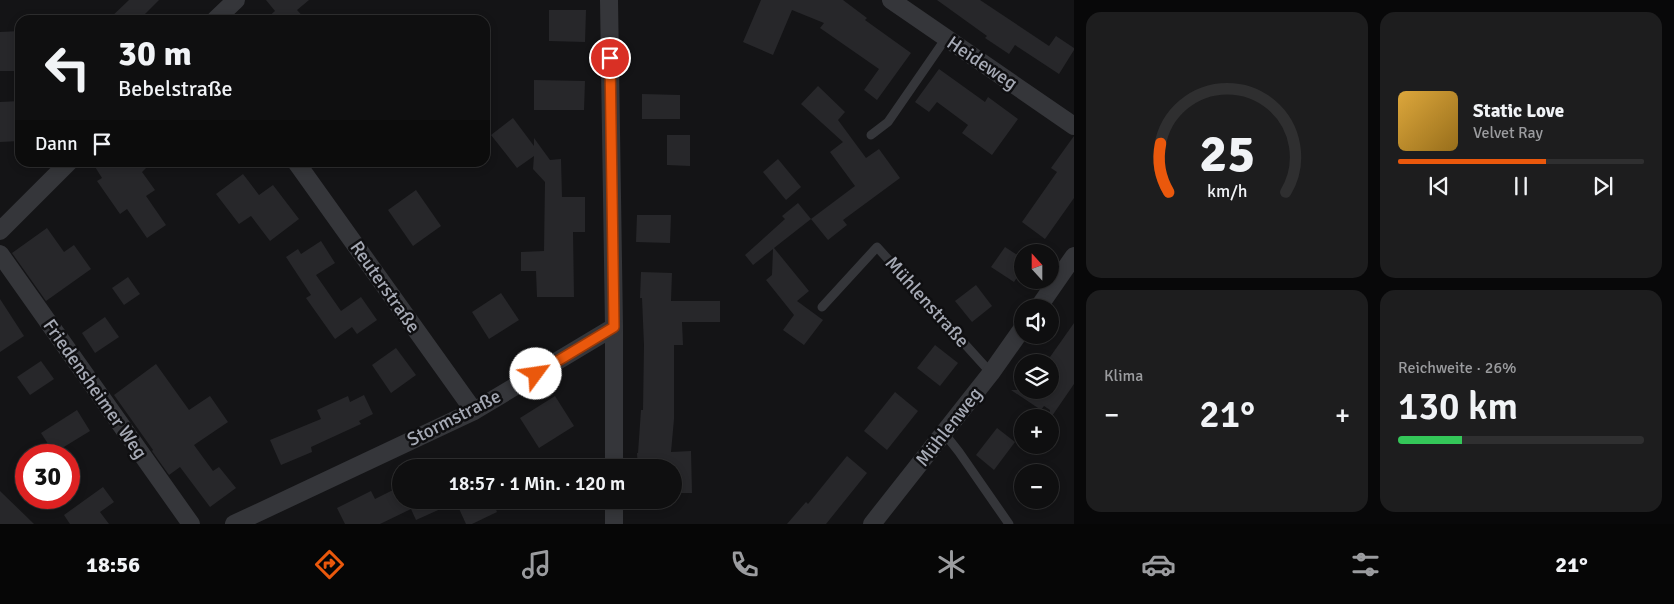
<!DOCTYPE html>
<html lang="de">
<head>
<meta charset="utf-8">
<style>
  :root { --surface:#0f0f10; --page:#1d1d1e; --text:#f1f3f6; --muted:#9b9c9f; --line:#2f2f30; --accent:#ea580c }
  body { margin:0; font-family:Signika,sans-serif; background:var(--page); color:var(--text); height:100vh; display:flex; flex-direction:column; font-size:19px; white-space:nowrap }
  * { box-sizing:border-box; margin:0 }
  p { font-size:16px; color:var(--muted) }
  .icon { flex:none; width:28px; height:28px; fill:none; stroke:currentColor; stroke-width:2; stroke-linecap:round; stroke-linejoin:round }
  .map { position:relative; flex:1; overflow:hidden }
  .side { display:flex; flex-direction:column; gap:12px; padding:12px; background:#080809; width:600px }
  .side>* { flex:none }
  .banner { position:absolute; left:15px; top:15px; width:475px; height:152px; border-radius:15px; box-shadow:0 2px 8px #0003,0 0 0 1px var(--line); background:#0f0f10; color:var(--text); overflow:hidden }
  .needle { width:32px; rotate:339deg }
  .fabs { position:absolute; left:1014px; top:244px; display:grid; gap:10px }
  .fabs a { display:grid; place-items:center; width:45px; height:45px; border-radius:50%; background:var(--surface); box-shadow:0 2px 8px #0003,0 0 0 1px var(--line); font-size:25px }
  .speed { position:absolute; left:15px; top:444px; display:flex; gap:10px; font-size:25px; font-weight:700; text-align:center }
  .speed>* { display:grid; place-content:center; width:65px; height:65px; border-radius:50%; background:var(--surface); box-shadow:0 2px 8px #0003,0 0 0 1px var(--line); line-height:1 }
  .speed .limit { border:8px solid #d22; background:#fff; color:#111 }
  .pin { position:absolute; display:grid; place-items:center; width:42px; height:42px; color:#fff; margin:-21px; border:2px solid #fff; border-radius:50%; box-shadow:0 1px 5px #0007 }
  .me { position:absolute; width:55px; margin:-28px; rotate:59deg; stroke-linejoin:round; filter:drop-shadow(0 0 4px #0008) }
  .turn { display:flex; align-items:center; gap:18px; height:105px; padding:0 20px; font-size:22px }
  .turn .icon { width:65px; height:65px; stroke-width:2.5 }
  .turn b { display:block; font-size:35px; line-height:42px }
  .then { display:flex; align-items:center; height:48px; padding:0 20px; background:#0003; gap:10px; font-size:19px }
  .big { font-size:38px; font-weight:600; line-height:1.1 }
  .side .tile { flex:1; display:flex; flex-direction:column; justify-content:center; gap:8px; min-width:0; padding:0 18px; border-radius:15px; background:var(--page) }
  .side .dial { align-items:center; gap:0 }
  .dial svg { height:130px; overflow:visible; fill:none; stroke:var(--line); stroke-width:7; stroke-linecap:round; text-anchor:middle }
  .dial text { fill:var(--text); stroke:none }
  .song { display:flex; align-items:center; gap:15px }
  .cover { width:60px; height:60px; border-radius:8px; background:linear-gradient(135deg,hsl(40 70% 55%),hsl(40 70% 35%)) }
  .played { height:5px; border-radius:2px; background:linear-gradient(90deg,var(--accent) 60%,var(--line) 60%) }
  .keys { display:flex; justify-content:space-around; direction:ltr }
  .heat { display:flex; justify-content:space-between; align-items:center; font-size:28px; direction:ltr }
  .charge { height:8px; border-radius:4px; background:linear-gradient(90deg,#34c759 26%,var(--line) 0) }
  .side .tiles { flex:1; display:grid; gap:12px; grid-template-columns:repeat(2,1fr) }
  .trip { position:absolute; left:392px; top:459px; width:290px; height:50px; border-radius:25px; background:var(--surface); box-shadow:0 2px 8px #0003,0 0 0 1px var(--line); font-weight:600; line-height:50px; text-align:center }
  .menu { display:flex; height:80px; justify-content:space-around; align-items:center; background:#060606; color:var(--muted) }
  .menu .icon { width:35px; height:35px }
  .menu .active { color:var(--accent) }
  .menu b { font-size:22px; color:var(--text) }
  main { display:flex; flex:1; min-height:0 }
  .map>svg:first-child { display:block }
  .building { fill:#27272a }
  .lines { fill:none; stroke-linecap:round; stroke-linejoin:round }
  .lane { stroke:#35363a; stroke-width:9 }
  .street { stroke:#35363a; stroke-width:18 }
  .route-casing { stroke:#983908; stroke-width:12 }
  .route { stroke:#ea580c; stroke-width:9 }
  .labels { text-anchor:middle; dominant-baseline:central; stroke-width:5; stroke-linejoin:round; paint-order:stroke }
  .street-label { font-size:19px; fill:#a6aab5; stroke:#0f0f11 }
</style>
</head>
<body>
<main>
<div class="map">
<svg width="1074" height="524" viewBox="0 0 1074 524">
  <rect width="100%" height="100%" fill="#141416"/>
  <g class="building">
    <polygon points="129,0 159,0 139,20 108,20"/>
    <polygon points="266,0 309,0 297,10 306,20 265,20 275,11"/>
    <polygon points="761,0 843,0 867,18 865,20 911,53 877,100 864,90 879,69 820,28 824,23 792,10 773,55 743,42"/>
    <polygon points="937,0 980,0 1049,46 1056,36 1074,48 1074,50 1059,74 1015,45 1009,54 985,38 987,36"/>
    <polygon points="549,10 586,10 585,42 549,41"/>
    <polygon points="20,31 20,71 0,71 0,32"/>
    <polygon points="939,69 985,102 988,97 1018,119 992,155 962,133 968,125 937,102 929,112 915,102"/>
    <polygon points="534,80 585,81 584,110 534,110"/>
    <polygon points="818,86 845,112 838,120 866,158 879,149 900,178 843,220 847,225 828,240 811,219 855,186 830,152 843,142 801,104"/>
    <polygon points="642,94 680,95 680,119 642,119"/>
    <polygon points="20,101 20,141 0,142 0,102"/>
    <polygon points="513,118 534,146 534,138 550,160 561,159 562,197 585,197 585,232 573,232 574,297 537,297 536,271 521,271 521,252 544,251 545,182 533,169 534,156 517,168 491,135"/>
    <polygon points="667,135 690,135 690,166 667,165"/>
    <polygon points="1074,136 1074,198 1045,239 1022,222 1057,172 1051,168"/>
    <polygon points="778,159 801,187 786,200 763,172"/>
    <polygon points="92,162 152,162 142,172 155,190 146,196 166,225 147,238 127,209 120,214 97,181 102,178"/>
    <polygon points="243,174 259,195 273,185 299,219 270,241 251,216 239,224 216,194"/>
    <polygon points="416,190 441,226 413,246 388,210"/>
    <polygon points="798,203 811,219 774,248 809,291 797,301 823,320 804,345 783,330 794,315 766,280 772,275 773,249 753,265 745,255 785,219 782,216"/>
    <polygon points="637,215 671,215 670,243 636,242"/>
    <polygon points="47,228 64,252 74,245 91,269 46,301 12,253"/>
    <polygon points="321,241 335,263 316,275 341,311 361,297 377,320 357,334 352,327 335,339 306,298 311,295 286,257 298,249 301,254"/>
    <polygon points="1005,247 1022,258 1022,270 1014,282 991,267"/>
    <polygon points="641,272 672,273 671,301 720,301 720,322 682,322 683,345 674,345 674,419 671,452 691,451 692,493 674,493 674,468 638,468 637,453 638,453 641,410 643,410 644,345 642,298 640,298"/>
    <polygon points="128,277 140,294 124,305 112,288"/>
    <polygon points="976,285 992,306 972,322 955,301"/>
    <polygon points="501,293 519,320 489,339 472,312"/>
    <polygon points="0,299 24,336 0,352"/>
    <polygon points="105,317 119,337 95,353 82,333"/>
    <polygon points="1074,323 1074,384 1050,419 1050,410 1044,406 1041,410 1011,390 1050,390 1050,357"/>
    <polygon points="935,345 958,363 940,386 917,368"/>
    <polygon points="396,348 416,375 391,393 372,365"/>
    <polygon points="41,361 54,379 30,395 17,377"/>
    <polygon points="156,364 189,410 210,396 228,422 194,445 213,471 219,467 236,488 210,507 180,467 169,475 152,451 153,450 114,395"/>
    <polygon points="895,392 918,411 887,450 864,431"/>
    <polygon points="364,395 373,414 359,421 361,424 311,447 312,452 281,465 270,440 321,419 317,410 348,396 350,402"/>
    <polygon points="555,396 574,426 539,448 520,418"/>
    <polygon points="77,410 90,431 54,453 41,433"/>
    <polygon points="997,428 1015,442 994,470 976,455"/>
    <polygon points="847,456 867,473 826,524 787,524 806,502 808,504"/>
    <polygon points="401,486 401,500 492,500 497,512 472,524 466,524 456,502 416,520 411,509 380,524 345,524 337,508 371,491 375,499"/>
    <polygon points="103,487 114,502 100,512 109,524 70,524 64,515"/>
    <polygon points="0,491 34,524 0,524"/>
  </g>
  <g class="lines">
    <g class="lane">
      <polyline points="871,135 888,122 946,38"/>
      <polyline points="822,307 877,247 991,373"/>
      <polyline points="944,433 959,452 1009,524"/>
    </g>
    <g class="street">
      <polyline points="609,0 614,327 614,468"/>
      <polyline points="891,0 1074,126"/>
      <polyline points="215,20 236,0"/>
      <polyline points="296,162 474,411"/>
      <polyline points="0,231 69,162"/>
      <polyline points="0,254 191,524"/>
      <polyline points="1038,308 1074,256"/>
      <polyline points="234,524 474,411 614,327"/>
      <polyline points="614,524 614,500"/>
      <polyline points="872,524 991,373 1022,329"/>
    </g>
  </g>
  <g class="lines">
    <g class="route-casing">
      <polyline id="route" points="536,374 614,327 610,58"/>
    </g>
    <use href="#route" class="route"/>
  </g>
  <g class="labels">
    <g class="street-label">
      <text transform="translate(982 63) rotate(34)">Heideweg</text>
      <text transform="translate(385 287) rotate(55)">Reuterstraße</text>
      <text transform="translate(927 302) rotate(48)">Mühlenstraße</text>
      <text transform="translate(95 389) rotate(55)">Friedensheimer Weg</text>
      <text transform="translate(454 418) rotate(-27)">Stormstraße</text>
      <text transform="translate(949 427) rotate(-52)">Mühlenweg</text>
    </g>
  </g>
</svg>
<div class="fabs">
<a><svg class="needle" viewBox="-14 -14 28 28"><path d="M0-13l5 13h-10z" fill="#e53935"/><path d="M0 13l5-13h-10z" fill="#9b9c9f"/></svg></a>
<a><svg class="icon" aria-label="sound" viewBox="0 0 24 24"><path d="M4 9h4l5-4v14l-5-4H4zM17 9q2 3 0 6"/></svg></a>
<a><svg class="icon" aria-label="layers" viewBox="0 0 24 24"><path d="M12 4l9 5-9 5-9-5zM3 14l9 5 9-5"/></svg></a>
<a>+</a>
<a>−</a>
</div>
<div class="speed"><div class="limit">30</div></div>
<div class="pin" style="left:610px;top:58px;background:#d93025"><svg class="icon" aria-label="arrive" viewBox="0 0 24 24"><path d="M6 21V4h12l-3 4 3 4H6"/></svg></div>
<svg class="me" style="left:536px;top:374px" viewBox="-20 -20 40 40"><circle r="19" fill="#fff"/><path d="M0-13L10 11 0 6-10 11z" fill="#ea580c"/></svg>
<div class="trip">18:57 · 1 Min. · 120 m</div>
<div class="banner">
<div class="turn"><svg class="icon" aria-label="left" viewBox="0 0 24 24"><path d="M17 20v-9H6M10 6l-5 5 5 5"/></svg><div><b>30 m</b>Bebelstraße</div></div>
<div class="then">Dann<svg class="icon" aria-label="arrive" viewBox="0 0 24 24"><path d="M6 21V4h12l-3 4 3 4H6"/></svg></div>
</div>
</div>
<section class="side">
<div class="tiles">
<div class="tile dial"><svg viewBox="0 0 100 80">
<path d="M14 69A42 42 0 1 1 86 69"/>
<path d="M14 69A42 42 0 0 1 9 39" stroke="#ea580c"/>
<text x="50" y="56" font-size="32" font-weight="700">25</text>
<text x="50" y="72" font-size="11">km/h</text>
</svg></div>
<div class="tile">
<div class="song"><i class="cover"></i><div><b>Static Love</b><p>Velvet Ray</p></div></div>
<div class="played"></div>
<div class="keys"><svg class="icon" aria-label="previous" viewBox="0 0 24 24"><path d="M18 5L8 12l10 7zM5 5v14"/></svg><svg class="icon" aria-label="pause" viewBox="0 0 24 24"><path d="M8 5v14M16 5v14"/></svg><svg class="icon" aria-label="next" viewBox="0 0 24 24"><path d="M6 5l10 7-10 7zM19 5v14"/></svg></div>
</div>
<div class="tile"><p>Klima</p>
<div class="heat"><a>−</a><b class="big">21°</b><a>+</a></div>
</div>
<div class="tile"><p>Reichweite · 26%</p><b class="big">130 km</b><div class="charge"></div></div>
</div>
</section>
</main>
<nav class="menu">
<b>18:56</b>
<svg class="icon active" aria-label="directions" viewBox="0 0 24 24"><path d="M12 3l9 9-9 9-9-9zM9 14v-3h6M13 9l2 2-2 2"/></svg>
<svg class="icon" aria-label="music" viewBox="0 0 24 24"><path d="M9 18V5l10-2v13"/><circle cx="6" cy="18" r="3"/><circle cx="16" cy="16" r="3"/></svg>
<svg class="icon" aria-label="phone" viewBox="0 0 24 24"><path d="M5 4h4l2 5-3 2q2 4 5 5l2-3 5 2v4C11 20 4 13 5 4z"/></svg>
<svg class="icon" aria-label="climate" viewBox="0 0 24 24"><path d="M12 3v18M4 7l16 10M4 17L20 7"/></svg>
<svg class="icon" aria-label="car" viewBox="0 0 24 24"><path d="M5 17H2v-5l4-1 3-4h7l3 4 3 1v5h-3M9 17h6M6 11h13"/><circle cx="7" cy="17" r="2"/><circle cx="17" cy="17" r="2"/></svg>
<svg class="icon" aria-label="filters" viewBox="0 0 24 24"><path d="M4 7h16M4 17h16"/><circle cx="9" cy="7" r="2"/><circle cx="15" cy="17" r="2"/></svg>
<b>21°</b>
</nav>
</body>
</html>
